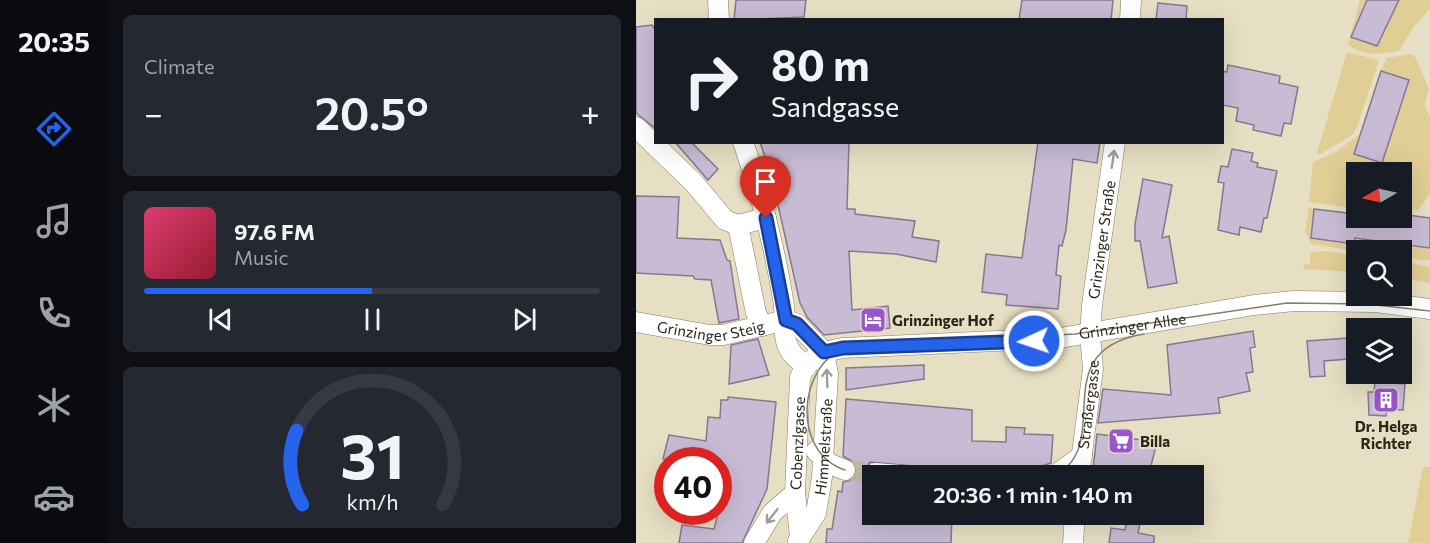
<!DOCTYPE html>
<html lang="en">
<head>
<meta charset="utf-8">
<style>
  :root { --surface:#171b24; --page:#242831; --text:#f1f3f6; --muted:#9ea1a6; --line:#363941; --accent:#2563eb }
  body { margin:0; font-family:Commissioner,sans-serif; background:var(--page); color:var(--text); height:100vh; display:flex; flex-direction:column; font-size:22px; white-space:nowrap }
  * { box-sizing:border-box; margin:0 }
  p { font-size:20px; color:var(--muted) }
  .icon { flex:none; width:33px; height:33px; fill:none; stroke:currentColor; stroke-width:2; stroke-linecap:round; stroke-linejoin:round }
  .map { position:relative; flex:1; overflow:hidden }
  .side { display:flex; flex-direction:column; gap:15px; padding:15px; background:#0d0f14; width:528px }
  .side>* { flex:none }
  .banner { position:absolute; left:18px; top:18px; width:570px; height:126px; border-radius:0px; box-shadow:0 6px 24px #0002; background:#171b24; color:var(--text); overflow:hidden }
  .needle { width:39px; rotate:261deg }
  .fabs { position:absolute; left:710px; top:162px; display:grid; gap:12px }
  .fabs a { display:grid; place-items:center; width:66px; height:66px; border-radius:0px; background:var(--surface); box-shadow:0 6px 24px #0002; font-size:30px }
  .speed { position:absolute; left:18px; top:447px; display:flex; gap:12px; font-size:30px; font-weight:700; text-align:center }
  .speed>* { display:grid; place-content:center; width:78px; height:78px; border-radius:50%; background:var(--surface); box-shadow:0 6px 24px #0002; line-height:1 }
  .speed .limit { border:9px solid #d22; background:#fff; color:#111 }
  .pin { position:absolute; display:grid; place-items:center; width:51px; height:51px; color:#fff; margin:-62px -26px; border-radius:50% 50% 50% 0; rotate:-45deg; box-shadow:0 0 6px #0007 }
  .pin .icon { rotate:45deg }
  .me { position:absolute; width:66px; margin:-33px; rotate:267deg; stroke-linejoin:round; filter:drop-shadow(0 0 4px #0008) }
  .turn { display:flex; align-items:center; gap:21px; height:126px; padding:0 18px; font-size:27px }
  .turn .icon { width:78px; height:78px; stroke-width:2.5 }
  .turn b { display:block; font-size:42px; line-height:51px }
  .big { font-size:45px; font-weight:600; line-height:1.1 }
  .side .tile { flex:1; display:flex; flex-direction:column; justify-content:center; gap:9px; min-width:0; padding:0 21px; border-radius:9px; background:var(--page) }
  .side .dial { align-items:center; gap:0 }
  .dial svg { height:156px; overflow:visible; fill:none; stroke:var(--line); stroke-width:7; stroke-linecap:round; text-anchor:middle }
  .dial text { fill:var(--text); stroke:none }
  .song { display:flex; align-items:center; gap:18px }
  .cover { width:72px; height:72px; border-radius:9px; background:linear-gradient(135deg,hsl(340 70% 55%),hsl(350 70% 35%)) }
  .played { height:6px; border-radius:3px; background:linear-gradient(90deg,var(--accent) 50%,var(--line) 50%) }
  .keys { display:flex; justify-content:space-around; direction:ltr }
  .heat { display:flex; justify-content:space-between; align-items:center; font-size:33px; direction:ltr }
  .trip { position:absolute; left:226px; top:465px; width:342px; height:60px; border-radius:0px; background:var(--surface); box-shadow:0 6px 24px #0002; font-weight:600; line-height:60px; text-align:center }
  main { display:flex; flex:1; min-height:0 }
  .tab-bar { display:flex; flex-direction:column; width:108px; justify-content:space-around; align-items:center; background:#090b0e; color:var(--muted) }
  .tab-bar .icon { width:42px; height:42px }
  .tab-bar .current { color:var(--accent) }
  .tab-bar b { font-size:27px; color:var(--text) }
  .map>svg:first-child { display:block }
  .green { fill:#e0ce95 }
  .building { fill:#c8bbd4; stroke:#857890; stroke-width:1.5 }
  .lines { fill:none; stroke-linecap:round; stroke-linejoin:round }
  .minor-tunnel { stroke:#c1baa2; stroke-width:20; stroke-dasharray:20 10; stroke-linecap:butt }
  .minor-casing { stroke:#857d64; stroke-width:21 }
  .minor { stroke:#fff; stroke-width:20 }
  .tram { stroke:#847e6b; stroke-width:1.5 }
  .oneway { stroke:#a09e99 }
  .route-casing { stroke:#184099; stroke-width:15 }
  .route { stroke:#2563eb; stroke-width:10 }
  .labels { text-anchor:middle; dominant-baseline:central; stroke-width:4.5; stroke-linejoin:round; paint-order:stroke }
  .street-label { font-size:15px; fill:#2b271d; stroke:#e7dfc3 }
  .poi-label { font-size:15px; font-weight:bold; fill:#2b271d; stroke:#e7dfc3; text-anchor:start }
</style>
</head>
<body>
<main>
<nav class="tab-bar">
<b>20:35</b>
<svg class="icon current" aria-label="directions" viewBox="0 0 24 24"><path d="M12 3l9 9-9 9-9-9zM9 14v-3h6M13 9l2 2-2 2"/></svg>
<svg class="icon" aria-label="music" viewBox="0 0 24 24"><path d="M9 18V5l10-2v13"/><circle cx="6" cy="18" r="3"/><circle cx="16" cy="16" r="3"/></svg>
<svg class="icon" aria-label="phone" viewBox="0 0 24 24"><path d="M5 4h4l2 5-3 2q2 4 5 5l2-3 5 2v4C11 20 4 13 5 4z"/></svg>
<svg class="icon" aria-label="climate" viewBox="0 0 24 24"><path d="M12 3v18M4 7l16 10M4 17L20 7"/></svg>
<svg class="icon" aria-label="car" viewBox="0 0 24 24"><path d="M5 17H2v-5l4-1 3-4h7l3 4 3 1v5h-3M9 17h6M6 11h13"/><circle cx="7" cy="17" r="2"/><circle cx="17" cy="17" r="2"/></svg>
</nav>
<section class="side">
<div class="tile"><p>Climate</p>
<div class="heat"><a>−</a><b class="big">20.5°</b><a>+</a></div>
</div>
<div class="tile">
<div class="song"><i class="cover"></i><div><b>97.6 FM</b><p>Music</p></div></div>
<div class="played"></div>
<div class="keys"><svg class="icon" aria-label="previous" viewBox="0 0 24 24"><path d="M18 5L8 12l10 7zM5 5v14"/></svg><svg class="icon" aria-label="pause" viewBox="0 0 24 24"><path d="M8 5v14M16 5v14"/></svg><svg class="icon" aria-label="next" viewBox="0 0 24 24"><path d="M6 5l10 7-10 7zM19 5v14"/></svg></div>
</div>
<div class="tile dial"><svg viewBox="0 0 100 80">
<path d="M14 69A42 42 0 1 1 86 69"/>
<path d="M14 69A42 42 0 0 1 11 31" stroke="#2563eb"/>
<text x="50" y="56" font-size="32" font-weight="700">31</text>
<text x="50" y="72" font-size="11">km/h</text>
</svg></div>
</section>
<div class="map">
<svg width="794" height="543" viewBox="0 0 794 543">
  <rect width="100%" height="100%" fill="#e7dfc3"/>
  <g class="green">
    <path d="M724,0H730L714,37L741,47L764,0H794V9L778,26L763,51C746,54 725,57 712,44Z"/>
    <polygon points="711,52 742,60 742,63 720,130 715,136 684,154 681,153"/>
    <polygon points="776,54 779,57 793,89 788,105 794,116 794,194 782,210 765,208 765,172 720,172 720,203 716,208 673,202 677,162 700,152 724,134 718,155 746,164 773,80 745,70 751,58"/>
    <polygon points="673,208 678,209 674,239 719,245 721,238 794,249 794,261 765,257 765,250 720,251 675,244 669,232"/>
    <polygon points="687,251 720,255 720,272 668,269 667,265 674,264 674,253"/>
    <polygon points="765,261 794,267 794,283 765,278"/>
    <polygon points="787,467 794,467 794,543 772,543"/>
  </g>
  <g class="building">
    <polygon points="100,0 170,0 168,17 98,20"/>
    <polygon points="386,0 477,0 475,20 383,20"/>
    <polygon points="731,0 763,0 741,46 715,37"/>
    <polygon points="522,3 551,6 550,20 520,20"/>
    <polygon points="16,25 20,31 20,129 0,113 0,27"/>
    <polygon points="592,65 644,76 643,83 662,87 655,124 648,123 645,136 617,130 618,125 600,121 602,108 586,105 586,71 591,72"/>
    <polygon points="745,71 773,80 746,163 718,154"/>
    <polygon points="39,142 55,142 82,169 72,180"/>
    <polygon points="124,142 213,142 211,209 219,209 219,214 279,221 276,237 303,241 300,262 260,254 213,251 216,310 252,306 254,328 188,335 171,317 164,303 136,178"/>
    <polygon points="402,142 464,142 461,163 437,159 430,230 426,246 423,245 420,275 425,276 422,309 370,305 371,295 346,292 350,254 386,258"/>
    <polygon points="596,149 617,153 615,161 622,163 621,167 641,171 631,218 628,218 625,232 604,227 603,235 582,230 588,183 582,182 585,166 592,167"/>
    <polygon points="507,179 536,185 526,238 533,236 541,283 512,288 504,241 499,241 499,224"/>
    <polygon points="0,196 43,197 41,238 84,240 91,260 94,261 103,319 83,323 75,280 59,279 57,276 0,273"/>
    <polygon points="678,209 720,214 720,218 765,218 765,214 794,218 794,248 719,238 718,244 675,238"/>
    <polygon points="617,331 619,347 614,348 617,372 610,373 614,391 582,398 584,413 462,423 467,389 535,395 531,345"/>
    <polygon points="712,338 713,359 688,361 689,376 674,377 671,341"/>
    <polygon points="122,339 133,375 93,384 95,345"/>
    <polygon points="288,365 288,379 210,390 210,368"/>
    <polygon points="739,382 769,384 767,410 751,409 750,416 733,415 732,392 738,392"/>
    <polygon points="92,397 140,402 131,489 106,543 43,543 46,525 78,529 82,514 82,460 27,459 33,435 70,441 72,417 84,418 85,400 92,400"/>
    <polygon points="210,399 336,410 336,441 370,442 370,427 389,428 388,434 417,435 415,463 406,466 401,474 384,476 234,462 227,473 228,479 237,485 237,514 316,514 315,543 190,543 191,529 196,529 202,491 206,492 207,482 216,480 220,474 219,463 207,456"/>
    <polygon points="461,434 521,442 514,470 457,470"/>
    <polygon points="492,514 506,514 502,533 518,536 518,543 473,543 475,528 489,530"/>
  </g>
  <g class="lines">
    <polyline class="minor-tunnel" points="209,470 239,473"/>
    <g class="minor-casing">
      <g id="minor">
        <polyline points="82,0 83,20"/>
        <polyline points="494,20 495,0"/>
        <polyline points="0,127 58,183 89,220 102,225 130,218"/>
        <path d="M107,142C125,193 138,246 147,299C150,312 147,330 150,341C153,353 160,358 169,365"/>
        <polyline points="102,225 120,313 126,326"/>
        <polyline points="150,320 161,324 188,352"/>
        <path id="s1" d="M0,322L74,335H87L150,320"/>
        <polyline points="180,451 194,464 209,470"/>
        <polyline points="239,473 276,476"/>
        <polyline points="418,476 446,456"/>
        <path id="s2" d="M443,476L457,369L454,335L456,305L479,142"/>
        <path id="s3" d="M164,536L159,493L164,377C173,357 187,351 207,348L424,338L618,305L658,301L740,302L794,309"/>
        <path id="s4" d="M162,541L180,513L186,477L192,374L188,352"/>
        <polyline points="118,543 136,513 159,493"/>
        <polyline points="437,543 439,514"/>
      </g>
    </g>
    <use href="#minor" class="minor"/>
    <g class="tram">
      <path id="s5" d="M209,470C155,452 161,364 212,346L439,334L651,303L731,304L794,311"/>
      <polyline points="239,473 276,476"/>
      <path d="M418,476C481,444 406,351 508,334"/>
    </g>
  </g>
  <defs><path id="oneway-shaft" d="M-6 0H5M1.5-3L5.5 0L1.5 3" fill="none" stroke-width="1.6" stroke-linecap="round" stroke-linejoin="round" transform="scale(1.5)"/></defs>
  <g class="oneway">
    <use href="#oneway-shaft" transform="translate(477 159) rotate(-82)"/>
    <use href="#oneway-shaft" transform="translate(191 378) rotate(-92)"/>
    <use href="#oneway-shaft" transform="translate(136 516) rotate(128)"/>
  </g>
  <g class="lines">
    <g class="route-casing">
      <polyline id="route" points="130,218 150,320 161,324 188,352 207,348 398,341"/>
    </g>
    <use href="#route" class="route"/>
  </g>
  <defs>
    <g id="hotel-square" transform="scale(1.35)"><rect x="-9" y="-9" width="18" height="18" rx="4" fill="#9c56cb" stroke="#e7dfc3"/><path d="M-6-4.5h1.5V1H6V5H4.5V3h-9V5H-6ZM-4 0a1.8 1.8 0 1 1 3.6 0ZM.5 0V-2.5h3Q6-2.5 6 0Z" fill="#fff"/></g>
    <g id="building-square" transform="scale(1.35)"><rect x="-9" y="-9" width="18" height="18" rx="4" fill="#9c56cb" stroke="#e7dfc3"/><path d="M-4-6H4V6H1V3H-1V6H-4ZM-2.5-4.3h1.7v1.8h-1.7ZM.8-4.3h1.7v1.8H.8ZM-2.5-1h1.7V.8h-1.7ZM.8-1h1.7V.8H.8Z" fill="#fff"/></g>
    <g id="supermarket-square" transform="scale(1.35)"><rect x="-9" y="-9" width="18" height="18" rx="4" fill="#9c56cb" stroke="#e7dfc3"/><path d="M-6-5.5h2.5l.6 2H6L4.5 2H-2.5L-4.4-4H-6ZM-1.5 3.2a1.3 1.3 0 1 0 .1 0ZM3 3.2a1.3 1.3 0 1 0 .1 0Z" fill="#fff"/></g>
  </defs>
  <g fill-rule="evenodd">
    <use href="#hotel-square" x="237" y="320"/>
    <use href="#building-square" x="750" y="400"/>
    <use href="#supermarket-square" x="485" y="441"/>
  </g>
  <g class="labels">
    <g class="street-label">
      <text stroke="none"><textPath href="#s2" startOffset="238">Grinzinger Straße</textPath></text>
      <text stroke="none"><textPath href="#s1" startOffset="76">Grinzinger Steig</textPath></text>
      <text stroke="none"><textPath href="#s5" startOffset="442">Grinzinger Allee</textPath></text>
      <text stroke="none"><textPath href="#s2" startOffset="72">Straßergasse</textPath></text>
      <text stroke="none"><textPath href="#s3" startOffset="93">Cobenzlgasse</textPath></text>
      <text stroke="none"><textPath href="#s4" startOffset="100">Himmelstraße</textPath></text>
    </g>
    <g class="poi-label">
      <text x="256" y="320">Grinzinger Hof</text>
      <text x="750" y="426" text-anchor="middle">Dr. Helga<tspan x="750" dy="17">Richter</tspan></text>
      <text x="504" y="441">Billa</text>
    </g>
  </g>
</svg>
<div class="fabs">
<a><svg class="needle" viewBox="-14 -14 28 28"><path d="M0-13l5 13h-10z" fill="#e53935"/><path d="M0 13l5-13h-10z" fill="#9ea1a6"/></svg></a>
<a><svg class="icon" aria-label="search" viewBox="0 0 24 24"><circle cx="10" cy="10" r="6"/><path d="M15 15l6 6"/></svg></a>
<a><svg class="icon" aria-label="layers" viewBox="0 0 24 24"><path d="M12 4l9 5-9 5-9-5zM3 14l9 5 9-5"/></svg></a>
</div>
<div class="speed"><div class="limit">40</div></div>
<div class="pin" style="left:130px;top:218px;background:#d93025"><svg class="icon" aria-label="arrive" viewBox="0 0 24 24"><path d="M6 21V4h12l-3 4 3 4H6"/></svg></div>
<svg class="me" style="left:398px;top:341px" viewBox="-20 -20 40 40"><circle r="17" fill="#2563eb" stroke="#fff" stroke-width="3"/><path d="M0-11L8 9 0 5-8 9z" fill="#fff"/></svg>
<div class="trip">20:36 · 1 min · 140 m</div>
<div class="banner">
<div class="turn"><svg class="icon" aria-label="right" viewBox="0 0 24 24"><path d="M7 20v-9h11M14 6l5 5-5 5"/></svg><div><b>80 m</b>Sandgasse</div></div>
</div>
</div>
</main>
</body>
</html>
